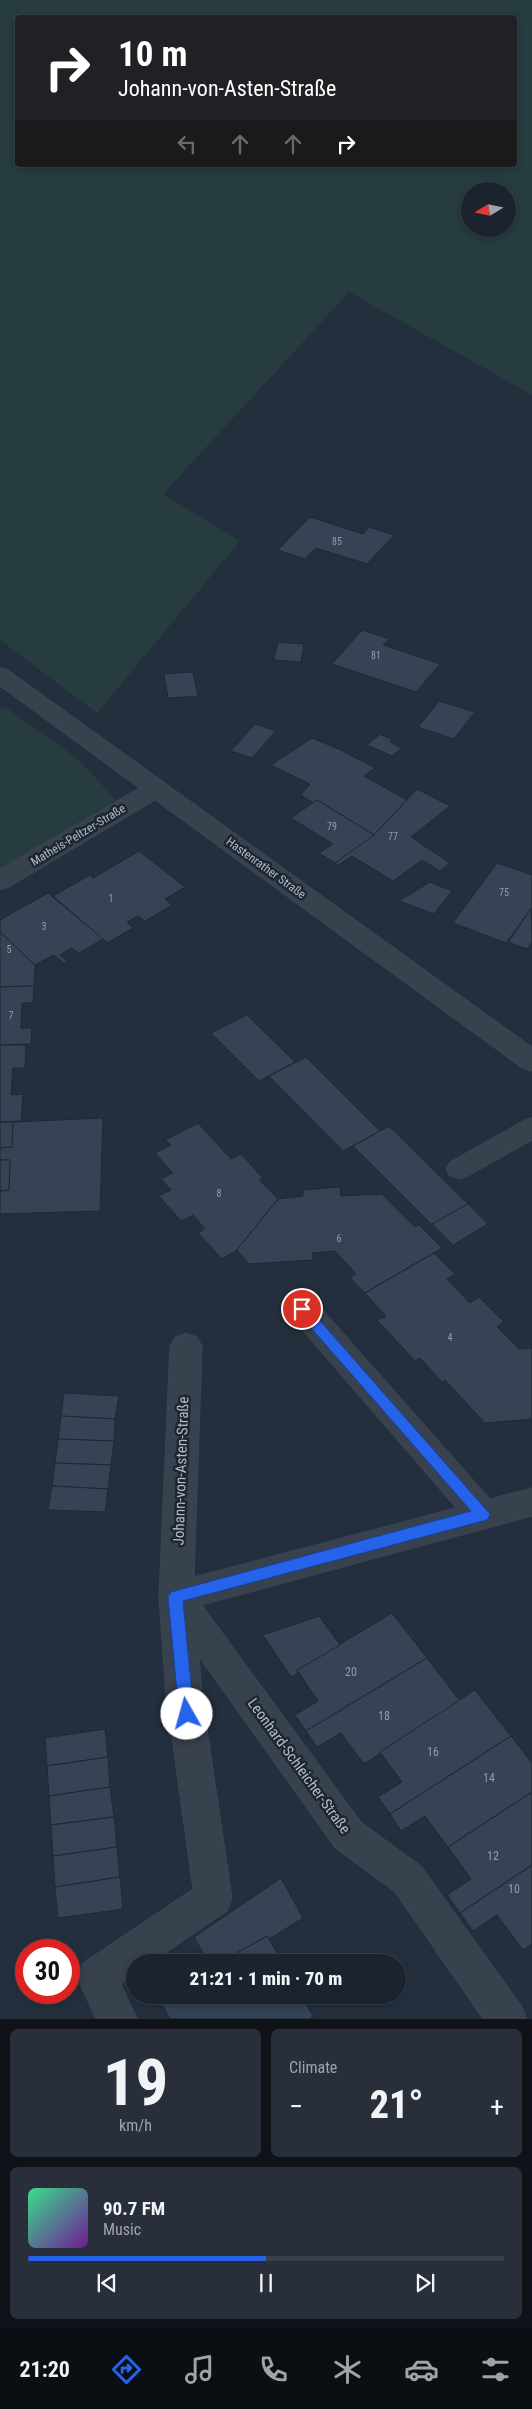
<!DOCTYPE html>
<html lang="en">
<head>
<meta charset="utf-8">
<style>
  :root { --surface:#1b232e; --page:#282f3a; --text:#f1f3f6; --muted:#a0a4aa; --line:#39404a; --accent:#2563eb }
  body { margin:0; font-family:"Roboto Condensed",sans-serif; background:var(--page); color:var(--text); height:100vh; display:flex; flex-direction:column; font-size:19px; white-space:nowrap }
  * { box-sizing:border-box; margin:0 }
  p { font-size:16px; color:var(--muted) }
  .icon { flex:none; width:28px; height:28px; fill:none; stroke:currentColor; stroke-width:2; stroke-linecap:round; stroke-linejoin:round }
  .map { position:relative; height:2019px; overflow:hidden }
  .side { display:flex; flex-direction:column; gap:10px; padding:10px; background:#0f1319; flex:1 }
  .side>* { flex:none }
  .top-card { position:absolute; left:15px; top:15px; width:502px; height:152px; border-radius:5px; box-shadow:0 2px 8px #0003,0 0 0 1px var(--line); background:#202124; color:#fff; overflow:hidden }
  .needle { width:32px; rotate:260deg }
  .tools { position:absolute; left:461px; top:182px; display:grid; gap:10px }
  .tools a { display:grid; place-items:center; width:55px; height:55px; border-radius:50%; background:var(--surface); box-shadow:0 2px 8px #0003,0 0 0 1px var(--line); font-size:25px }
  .speed { position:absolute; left:15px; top:1939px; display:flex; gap:10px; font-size:25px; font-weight:700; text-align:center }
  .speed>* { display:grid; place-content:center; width:65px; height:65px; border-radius:50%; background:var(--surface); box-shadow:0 2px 8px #0003,0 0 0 1px var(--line); line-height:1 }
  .speed .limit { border:8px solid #d22; background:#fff; color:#111 }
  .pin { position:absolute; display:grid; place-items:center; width:42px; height:42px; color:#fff; margin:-21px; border:2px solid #fff; border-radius:50%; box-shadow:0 1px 5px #0007 }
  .me { position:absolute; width:55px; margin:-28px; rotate:353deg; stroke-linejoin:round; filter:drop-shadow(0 0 4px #0008) }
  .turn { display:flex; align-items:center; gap:18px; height:105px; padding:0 20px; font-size:22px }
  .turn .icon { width:65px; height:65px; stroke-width:2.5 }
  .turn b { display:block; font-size:35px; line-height:42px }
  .lanes { display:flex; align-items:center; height:48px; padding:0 20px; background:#0003; justify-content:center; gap:25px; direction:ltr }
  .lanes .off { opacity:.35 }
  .big { font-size:38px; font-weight:800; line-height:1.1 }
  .side .tile { flex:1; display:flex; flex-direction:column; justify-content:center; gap:8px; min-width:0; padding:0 18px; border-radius:8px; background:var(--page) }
  .side .dial { align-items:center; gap:0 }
  .dial b { font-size:65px; line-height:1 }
  .song { display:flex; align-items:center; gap:15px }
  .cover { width:60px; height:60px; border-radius:8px; background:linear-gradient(135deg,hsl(150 70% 55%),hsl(280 70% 35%)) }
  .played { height:5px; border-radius:2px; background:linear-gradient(90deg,var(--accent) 50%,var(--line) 50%) }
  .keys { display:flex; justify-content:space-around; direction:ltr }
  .heat { display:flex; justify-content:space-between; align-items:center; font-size:28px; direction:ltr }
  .side .tiles { flex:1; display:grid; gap:10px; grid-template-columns:1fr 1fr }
  .tile:last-child { grid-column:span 2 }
  .trip { position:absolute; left:126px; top:1954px; width:280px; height:50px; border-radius:25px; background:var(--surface); box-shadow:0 2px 8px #0003,0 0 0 1px var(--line); font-weight:800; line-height:50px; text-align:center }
  .tabs { display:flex; height:80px; justify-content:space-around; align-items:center; background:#0b0e12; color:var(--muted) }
  .tabs .icon { width:35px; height:35px }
  .tabs .selected { color:var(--accent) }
  .tabs b { font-size:22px; color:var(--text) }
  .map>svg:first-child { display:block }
  .green { fill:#263c3f; fill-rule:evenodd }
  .building { fill:#364354; stroke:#1f2835 }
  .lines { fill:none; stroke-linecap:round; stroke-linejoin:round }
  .service-casing { stroke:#414a57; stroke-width:1 }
  .minor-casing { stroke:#414a57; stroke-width:1 }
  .service { fill:#38414e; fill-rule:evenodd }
  .minor { fill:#38414e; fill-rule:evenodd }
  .route { fill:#2563eb; stroke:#184099 }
  .labels { text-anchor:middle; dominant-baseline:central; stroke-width:5; stroke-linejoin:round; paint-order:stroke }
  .number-label { font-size:10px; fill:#929caa }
  .street-label { font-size:12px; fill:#b4bcc9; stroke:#1d2633 }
  .near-number-label { font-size:12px; fill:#929caa }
  .near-street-label { font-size:15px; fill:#b4bcc9; stroke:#1d2633 }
</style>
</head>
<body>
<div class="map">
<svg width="532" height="2019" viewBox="0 0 532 2019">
  <rect width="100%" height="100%" fill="#242f3e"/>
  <g class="green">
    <path d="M0,0H532V395L349,292L163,494L240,541L97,713L0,640ZM18,18H515V165H18ZM508,191V229H470V191Z"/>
    <polygon points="5,707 78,759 116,800 0,870 0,709"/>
  </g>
  <g class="building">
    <polygon points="310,517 363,534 369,527 394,535 367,564 316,548 305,559 278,550"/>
    <polygon points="362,630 390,639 383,645 440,664 416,692 332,664"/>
    <polygon points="278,642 304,644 301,662 274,660"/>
    <polygon points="193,672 198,696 168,698 164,674"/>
    <polygon points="439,701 475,712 454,739 418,727"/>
    <polygon points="255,724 276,731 252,758 231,751"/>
    <polygon points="380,734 393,740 390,742 402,748 392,756 367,745"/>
    <polygon points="312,738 343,751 375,768 364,776 407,800 374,835 317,800 313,803 301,795 310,784 271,765"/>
    <polygon points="417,789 450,806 411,837 450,863 440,871 422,860 393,881 352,856 338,865 335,863 379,830"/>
    <polygon points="317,800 374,835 335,863 319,853 333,844 291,818"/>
    <polygon points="139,851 185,887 165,899 172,905 145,921 138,916 127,922 133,928 107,943 53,896 90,875 93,878"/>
    <polygon points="497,863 532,875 532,908 506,943 453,923"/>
    <polygon points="430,882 452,891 434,914 399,901"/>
    <polygon points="48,893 103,939 79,953 71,948 60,955 67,960 64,963 54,955 35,965 0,932 0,920"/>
    <polygon points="531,909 532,942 527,949 508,942"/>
    <polygon points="0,932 35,965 34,986 0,987"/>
    <polygon points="34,986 33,1003 22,1003 21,1028 32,1028 31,1044 0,1045 0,987"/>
    <polygon points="247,1015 295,1062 259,1081 211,1033"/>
    <polygon points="0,1045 26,1045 25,1068 13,1068 11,1095 23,1094 21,1121 0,1122"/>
    <polygon points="306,1057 380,1131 343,1151 269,1076"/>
    <polygon points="103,1118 100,1211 0,1214 0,1191 9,1190 10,1160 0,1160 0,1148 12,1147 13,1122"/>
    <polygon points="0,1122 13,1122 12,1147 0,1148"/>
    <polygon points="198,1123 231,1159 241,1154 263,1178 259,1180 278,1199 237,1250 222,1259 198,1233 205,1229 193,1215 181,1221 159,1196 171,1190 161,1179 173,1173 155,1153 171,1145 165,1140"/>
    <polygon points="389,1126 468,1204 432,1225 353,1146"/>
    <polygon points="0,1160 10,1160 9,1190 0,1191"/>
    <polygon points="340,1187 341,1196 382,1194 415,1227 419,1225 442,1248 365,1293 350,1278 356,1274 335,1251 312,1253 313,1260 249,1264 237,1250 278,1199 303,1196 303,1190"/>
    <polygon points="468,1204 488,1224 453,1245 432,1224"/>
    <polygon points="434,1253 455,1274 447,1279 470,1303 479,1297 504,1322 497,1327 519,1349 532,1348 532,1419 485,1423 445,1380 442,1382 420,1358 415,1361 377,1320 386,1316 365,1293"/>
    <polygon points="64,1393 119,1396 115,1419 61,1416"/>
    <polygon points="61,1416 115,1419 114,1441 58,1439"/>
    <polygon points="58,1439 114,1441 111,1465 55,1463"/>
    <polygon points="55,1463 111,1465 108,1489 52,1486"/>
    <polygon points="52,1486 108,1489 105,1512 48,1510"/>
    <polygon points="392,1613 427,1658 306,1731 295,1715 318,1701 297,1670"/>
    <polygon points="319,1616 340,1645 297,1670 298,1673 291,1677 263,1635"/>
    <polygon points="427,1658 460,1701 364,1764 341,1733 317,1747 306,1731"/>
    <polygon points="475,1690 511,1736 390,1814 378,1797 402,1782 380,1752"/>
    <polygon points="105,1729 108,1757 47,1766 45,1738"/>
    <polygon points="511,1736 532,1763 532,1792 448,1847 425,1816 401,1831 390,1814"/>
    <polygon points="108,1757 110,1787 49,1796 47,1766"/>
    <polygon points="110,1787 114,1817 51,1825 49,1796"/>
    <polygon points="532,1792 532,1865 460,1913 447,1895 471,1879 448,1847"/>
    <polygon points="114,1817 117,1847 53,1856 51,1825"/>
    <polygon points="117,1847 120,1877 55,1887 53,1856"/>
    <polygon points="532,1865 532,1944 523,1950 497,1915 473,1931 460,1913"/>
    <polygon points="120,1877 123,1909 58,1918 55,1887"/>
    <polygon points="281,1878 303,1918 269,1939 267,1936 221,1962 208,1962 194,1937"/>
    <polygon points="267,1936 283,1962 221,1962"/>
    <polygon points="165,1995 301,1995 313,2016 309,2019 170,2019 159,1998"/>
  </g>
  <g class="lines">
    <g class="service-casing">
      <polygon id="service" points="532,1118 532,1140 468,1176 459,1179 450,1176 446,1169 450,1162 523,1121"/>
    </g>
    <g class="minor-casing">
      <g id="minor">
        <polygon points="0,668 8,670 532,1047 532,1071 522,1068 155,800 9,887 0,890 0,869 139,788 0,686"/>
        <polygon points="303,1297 314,1300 490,1499 532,1488 532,1516 202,1605 361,1822 421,1866 521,2005 527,2019 483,2019 395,1892 335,1848 199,1657 202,1695 232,1898 227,1911 152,1962 135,1962 135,1974 121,1984 137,2019 96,2019 77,1977 83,1963 193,1889 166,1695 159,1597 170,1346 175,1337 186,1333 197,1337 202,1346 194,1577 456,1508 292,1318 287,1309 292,1300"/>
      </g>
    </g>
    <use href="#service" class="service"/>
    <use href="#minor" class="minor"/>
  </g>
  <polygon class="route" points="302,1304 307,1306 490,1514 488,1519 483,1521 183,1601 194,1714 192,1719 187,1721 181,1719 179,1714 168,1597 171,1592 471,1511 298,1313 296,1309 298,1306"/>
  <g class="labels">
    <g class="number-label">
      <text x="337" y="541">85</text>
      <text x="376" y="655">81</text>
      <text x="332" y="826">79</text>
      <text x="393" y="836">77</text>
      <text x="504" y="892">75</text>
      <text x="111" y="898">1</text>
      <text x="44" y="926">3</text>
      <text x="9" y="949">5</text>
      <text x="11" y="1015">7</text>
      <text x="219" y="1193">8</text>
      <text x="339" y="1238">6</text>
      <text x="450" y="1337">4</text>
    </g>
    <g class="street-label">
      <text transform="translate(78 835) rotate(-31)">Matheis-Peltzer-Straße</text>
      <text transform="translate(266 868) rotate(36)">Hastenrather Straße</text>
    </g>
    <g class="near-number-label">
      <text x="351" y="1672">20</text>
      <text x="384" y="1716">18</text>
      <text x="433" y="1752">16</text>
      <text x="489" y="1778">14</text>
      <text x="493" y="1856">12</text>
      <text x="514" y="1889">10</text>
    </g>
    <g class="near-street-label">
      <text transform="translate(181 1471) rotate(-88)">Johann-von-Asten-Straße</text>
      <text transform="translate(299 1766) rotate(54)">Leonhard-Schleicher-Straße</text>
    </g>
  </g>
</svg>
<div class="tools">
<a><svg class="needle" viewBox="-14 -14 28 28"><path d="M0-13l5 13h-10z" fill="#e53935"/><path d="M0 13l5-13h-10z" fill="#a0a4aa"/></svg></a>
</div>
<div class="speed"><div class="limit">30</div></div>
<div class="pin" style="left:302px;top:1309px;background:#d93025"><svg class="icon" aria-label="arrive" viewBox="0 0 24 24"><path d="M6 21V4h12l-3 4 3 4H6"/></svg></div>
<svg class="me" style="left:187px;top:1714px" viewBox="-20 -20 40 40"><circle r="19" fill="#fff"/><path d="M0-13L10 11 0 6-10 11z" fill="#2563eb"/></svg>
<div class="trip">21:21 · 1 min · 70 m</div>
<div class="top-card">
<div class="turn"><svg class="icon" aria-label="right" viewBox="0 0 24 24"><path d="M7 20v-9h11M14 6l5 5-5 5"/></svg><div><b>10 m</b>Johann-von-Asten-Straße</div></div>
<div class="lanes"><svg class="icon off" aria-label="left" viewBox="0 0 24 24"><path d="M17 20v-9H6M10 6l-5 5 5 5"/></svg><svg class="icon off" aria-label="ahead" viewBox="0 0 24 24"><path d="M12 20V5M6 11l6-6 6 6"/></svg><svg class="icon off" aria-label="ahead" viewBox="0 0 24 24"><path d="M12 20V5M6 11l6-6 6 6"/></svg><svg class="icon" aria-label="right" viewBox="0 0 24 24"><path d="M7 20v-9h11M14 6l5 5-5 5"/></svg></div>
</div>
</div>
<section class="side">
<div class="tiles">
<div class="tile dial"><b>19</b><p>km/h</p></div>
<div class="tile"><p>Climate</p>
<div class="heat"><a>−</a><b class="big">21°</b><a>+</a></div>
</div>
<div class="tile">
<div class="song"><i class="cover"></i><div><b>90.7 FM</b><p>Music</p></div></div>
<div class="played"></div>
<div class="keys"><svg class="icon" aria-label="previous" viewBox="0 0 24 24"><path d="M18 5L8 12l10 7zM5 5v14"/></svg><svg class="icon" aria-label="pause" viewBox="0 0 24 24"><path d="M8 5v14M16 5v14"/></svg><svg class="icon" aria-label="next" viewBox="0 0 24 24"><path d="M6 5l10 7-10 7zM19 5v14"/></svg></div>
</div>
</div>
</section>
<nav class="tabs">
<b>21:20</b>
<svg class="icon selected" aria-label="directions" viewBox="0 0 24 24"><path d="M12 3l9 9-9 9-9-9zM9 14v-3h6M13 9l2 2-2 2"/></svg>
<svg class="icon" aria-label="music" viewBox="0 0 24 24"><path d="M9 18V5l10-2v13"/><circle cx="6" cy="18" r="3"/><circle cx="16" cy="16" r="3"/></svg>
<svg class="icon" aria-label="phone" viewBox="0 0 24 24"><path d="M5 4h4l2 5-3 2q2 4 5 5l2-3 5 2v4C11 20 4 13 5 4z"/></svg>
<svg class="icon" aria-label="climate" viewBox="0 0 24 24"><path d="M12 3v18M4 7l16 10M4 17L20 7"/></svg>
<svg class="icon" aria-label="car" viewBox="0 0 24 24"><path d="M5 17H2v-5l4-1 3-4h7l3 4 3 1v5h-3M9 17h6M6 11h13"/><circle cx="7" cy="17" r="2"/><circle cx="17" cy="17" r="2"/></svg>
<svg class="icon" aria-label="filters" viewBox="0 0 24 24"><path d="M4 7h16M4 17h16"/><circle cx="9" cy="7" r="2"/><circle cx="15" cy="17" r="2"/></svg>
</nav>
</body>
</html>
